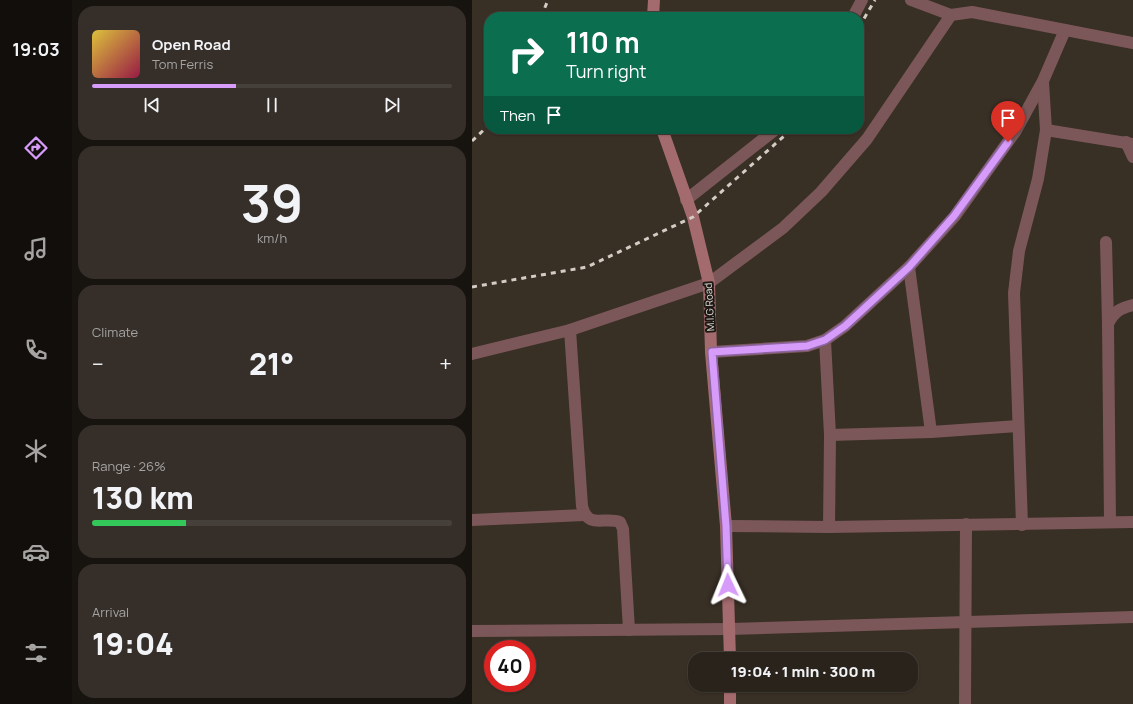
<!DOCTYPE html>
<html lang="en">
<head>
<meta charset="utf-8">
<style>
  :root { --surface:#2a231c; --page:#362f29; --text:#f1f3f6; --muted:#a5a4a3; --line:#46403b; --accent:#d79bf9 }
  body { margin:0; font-family:Manrope,sans-serif; background:var(--page); color:var(--text); height:100vh; display:flex; flex-direction:column; font-size:15px; white-space:nowrap }
  * { box-sizing:border-box; margin:0 }
  p { font-size:13px; color:var(--muted) }
  .icon { flex:none; width:22px; height:22px; fill:none; stroke:currentColor; stroke-width:2; stroke-linecap:round; stroke-linejoin:round }
  .map { position:relative; flex:1; overflow:hidden }
  .drawer { display:flex; flex-direction:column; gap:6px; padding:6px; background:#17130f; width:400px }
  .drawer>* { flex:none }
  .banner { position:absolute; left:12px; top:12px; width:380px; height:122px; border-radius:16px; box-shadow:0 1px 3px #0004,0 0 0 1px var(--line); background:#0b6e4f; color:#fff; overflow:hidden }
  .speed { position:absolute; left:12px; top:640px; display:flex; gap:8px; font-size:20px; font-weight:700; text-align:center }
  .speed>* { display:grid; place-content:center; width:52px; height:52px; border-radius:50%; background:var(--surface); box-shadow:0 1px 3px #0004,0 0 0 1px var(--line); line-height:1 }
  .speed .limit { border:6px solid #d22; background:#fff; color:#111 }
  .pin { position:absolute; display:grid; place-items:center; width:34px; height:34px; color:#fff; margin:-41px -17px; border-radius:50% 50% 50% 0; rotate:-45deg; box-shadow:0 0 4px #0007 }
  .pin .icon { rotate:45deg }
  .me { position:absolute; width:44px; margin:-22px; rotate:358deg; stroke-linejoin:round; filter:drop-shadow(0 0 3px #0008) }
  .turn { display:flex; align-items:center; gap:14px; height:84px; padding:0 16px; font-size:18px }
  .turn .icon { width:52px; height:52px; stroke-width:2.5 }
  .turn b { display:block; font-size:28px; line-height:34px }
  .then { display:flex; align-items:center; height:38px; padding:0 16px; background:#0003; gap:8px; font-size:15px }
  .big { font-size:30px; font-weight:800; line-height:1.1 }
  .drawer .card { flex:1; display:flex; flex-direction:column; justify-content:center; gap:6px; min-width:0; padding:0 14px; border-radius:16px; background:var(--page) }
  .drawer .dial { align-items:center; gap:0 }
  .dial b { font-size:52px; line-height:1 }
  .song { display:flex; align-items:center; gap:12px }
  .cover { width:48px; height:48px; border-radius:6px; background:linear-gradient(135deg,hsl(50 70% 55%),hsl(340 70% 35%)) }
  .played { height:4px; border-radius:2px; background:linear-gradient(90deg,var(--accent) 40%,var(--line) 40%) }
  .keys { display:flex; justify-content:space-around; direction:ltr }
  .heat { display:flex; justify-content:space-between; align-items:center; font-size:22px; direction:ltr }
  .charge { height:6px; border-radius:3px; background:linear-gradient(90deg,#34c759 26%,var(--line) 0) }
  .trip { position:absolute; left:216px; top:652px; width:230px; height:40px; border-radius:16px; background:var(--surface); box-shadow:0 1px 3px #0004,0 0 0 1px var(--line); font-weight:800; line-height:40px; text-align:center }
  main { display:flex; flex:1; min-height:0 }
  .tabs { display:flex; flex-direction:column; width:72px; justify-content:space-around; align-items:center; background:#110e0b; color:var(--muted) }
  .tabs .icon { width:28px; height:28px }
  .tabs .on { color:var(--accent) }
  .tabs b { font-size:18px; color:var(--text) }
  .map>svg:first-child { display:block }
  .lines { fill:none; stroke-linecap:round; stroke-linejoin:round }
  .street { stroke:#7b5759; stroke-width:12 }
  .secondary { stroke:#a46b6e; stroke-width:12 }
  .rail { stroke:#d4cdc6; stroke-width:3; stroke-dasharray:5 5; stroke-linecap:butt }
  .route-casing { stroke:#8c65a2; stroke-width:10 }
  .route { stroke:#d79bf9; stroke-width:7 }
  .labels { text-anchor:middle; dominant-baseline:central; stroke-width:4; stroke-linejoin:round; paint-order:stroke }
  .street-label { font-size:10px; fill:#e6e0d9; stroke:#1c1813 }
</style>
</head>
<body>
<main>
<nav class="tabs">
<b>19:03</b>
<svg class="icon on" aria-label="directions" viewBox="0 0 24 24"><path d="M12 3l9 9-9 9-9-9zM9 14v-3h6M13 9l2 2-2 2"/></svg>
<svg class="icon" aria-label="music" viewBox="0 0 24 24"><path d="M9 18V5l10-2v13"/><circle cx="6" cy="18" r="3"/><circle cx="16" cy="16" r="3"/></svg>
<svg class="icon" aria-label="phone" viewBox="0 0 24 24"><path d="M5 4h4l2 5-3 2q2 4 5 5l2-3 5 2v4C11 20 4 13 5 4z"/></svg>
<svg class="icon" aria-label="climate" viewBox="0 0 24 24"><path d="M12 3v18M4 7l16 10M4 17L20 7"/></svg>
<svg class="icon" aria-label="car" viewBox="0 0 24 24"><path d="M5 17H2v-5l4-1 3-4h7l3 4 3 1v5h-3M9 17h6M6 11h13"/><circle cx="7" cy="17" r="2"/><circle cx="17" cy="17" r="2"/></svg>
<svg class="icon" aria-label="filters" viewBox="0 0 24 24"><path d="M4 7h16M4 17h16"/><circle cx="9" cy="7" r="2"/><circle cx="15" cy="17" r="2"/></svg>
</nav>
<section class="drawer">
<div class="card">
<div class="song"><i class="cover"></i><div><b>Open Road</b><p>Tom Ferris</p></div></div>
<div class="played"></div>
<div class="keys"><svg class="icon" aria-label="previous" viewBox="0 0 24 24"><path d="M18 5L8 12l10 7zM5 5v14"/></svg><svg class="icon" aria-label="pause" viewBox="0 0 24 24"><path d="M8 5v14M16 5v14"/></svg><svg class="icon" aria-label="next" viewBox="0 0 24 24"><path d="M6 5l10 7-10 7zM19 5v14"/></svg></div>
</div>
<div class="card dial"><b>39</b><p>km/h</p></div>
<div class="card"><p>Climate</p>
<div class="heat"><a>−</a><b class="big">21°</b><a>+</a></div>
</div>
<div class="card"><p>Range · 26%</p><b class="big">130 km</b><div class="charge"></div></div>
<div class="card"><p>Arrival</p><b class="big">19:04</b></div>
</section>
<div class="map">
<svg width="661" height="704" viewBox="0 0 661 704">
  <rect width="100%" height="100%" fill="#382f25"/>
  <g class="lines">
    <g class="street">
      <polyline points="439,0 479,15"/>
      <polyline points="381,17 390,0"/>
      <polyline points="574,130 661,144"/>
      <polyline points="654,142 661,157"/>
      <polyline points="214,200 304,129"/>
      <polyline points="634,242 636,323"/>
      <polyline points="437,267 459,432"/>
      <path d="M98,330L110,506C116,530 132,516 148,522L151,529L157,630"/>
      <polyline points="353,340 358,435 357,527"/>
      <polyline points="239,352 335,346 353,340 373,326 437,267 483,216 543,132 571,81 593,30"/>
      <polyline points="0,354 98,330 237,283 311,228 349,192 395,139 479,15 500,12 661,43"/>
      <polyline points="358,435 459,432 546,426"/>
      <polyline points="0,520 112,515"/>
      <path d="M638,522L636,324C642,311 649,308 661,305"/>
      <polyline points="550,525 542,293 547,251 566,179 574,130 571,82"/>
      <polyline points="254,526 357,527 661,522"/>
      <polyline points="0,631 258,629 661,617"/>
      <polyline points="493,704 494,524"/>
    </g>
    <g class="secondary">
      <polyline points="181,17 182,0"/>
      <polyline points="190,129 221,217 237,283 239,352 254,526 258,659"/>
      <polyline points="258,685 258,704"/>
    </g>
    <g class="rail">
      <polyline points="69,17 76,0"/>
      <polyline points="387,27 403,0"/>
      <polyline points="0,141 17,125"/>
      <polyline points="0,287 115,267 221,217 320,129"/>
    </g>
  </g>
  <g class="lines">
    <g class="route-casing">
      <polyline id="route" points="256,585 254,526 240,352 335,346 353,340 373,326 437,267 482,216 536,142"/>
    </g>
    <use href="#route" class="route"/>
  </g>
  <g class="labels">
    <g class="street-label">
      <text transform="translate(237 307) rotate(-93)">M.I.G Road</text>
    </g>
  </g>
</svg>
<div class="speed"><div class="limit">40</div></div>
<div class="pin" style="left:536px;top:142px;background:#d93025"><svg class="icon" aria-label="arrive" viewBox="0 0 24 24"><path d="M6 21V4h12l-3 4 3 4H6"/></svg></div>
<svg class="me" style="left:256px;top:585px" viewBox="-20 -20 40 40"><path d="M0-17L14 15 0 8-14 15z" fill="#d79bf9" stroke="#fff" stroke-width="4"/></svg>
<div class="trip">19:04 · 1 min · 300 m</div>
<div class="banner">
<div class="turn"><svg class="icon" aria-label="right" viewBox="0 0 24 24"><path d="M7 20v-9h11M14 6l5 5-5 5"/></svg><div><b>110 m</b>Turn right</div></div>
<div class="then">Then<svg class="icon" aria-label="arrive" viewBox="0 0 24 24"><path d="M6 21V4h12l-3 4 3 4H6"/></svg></div>
</div>
</div>
</main>
</body>
</html>
